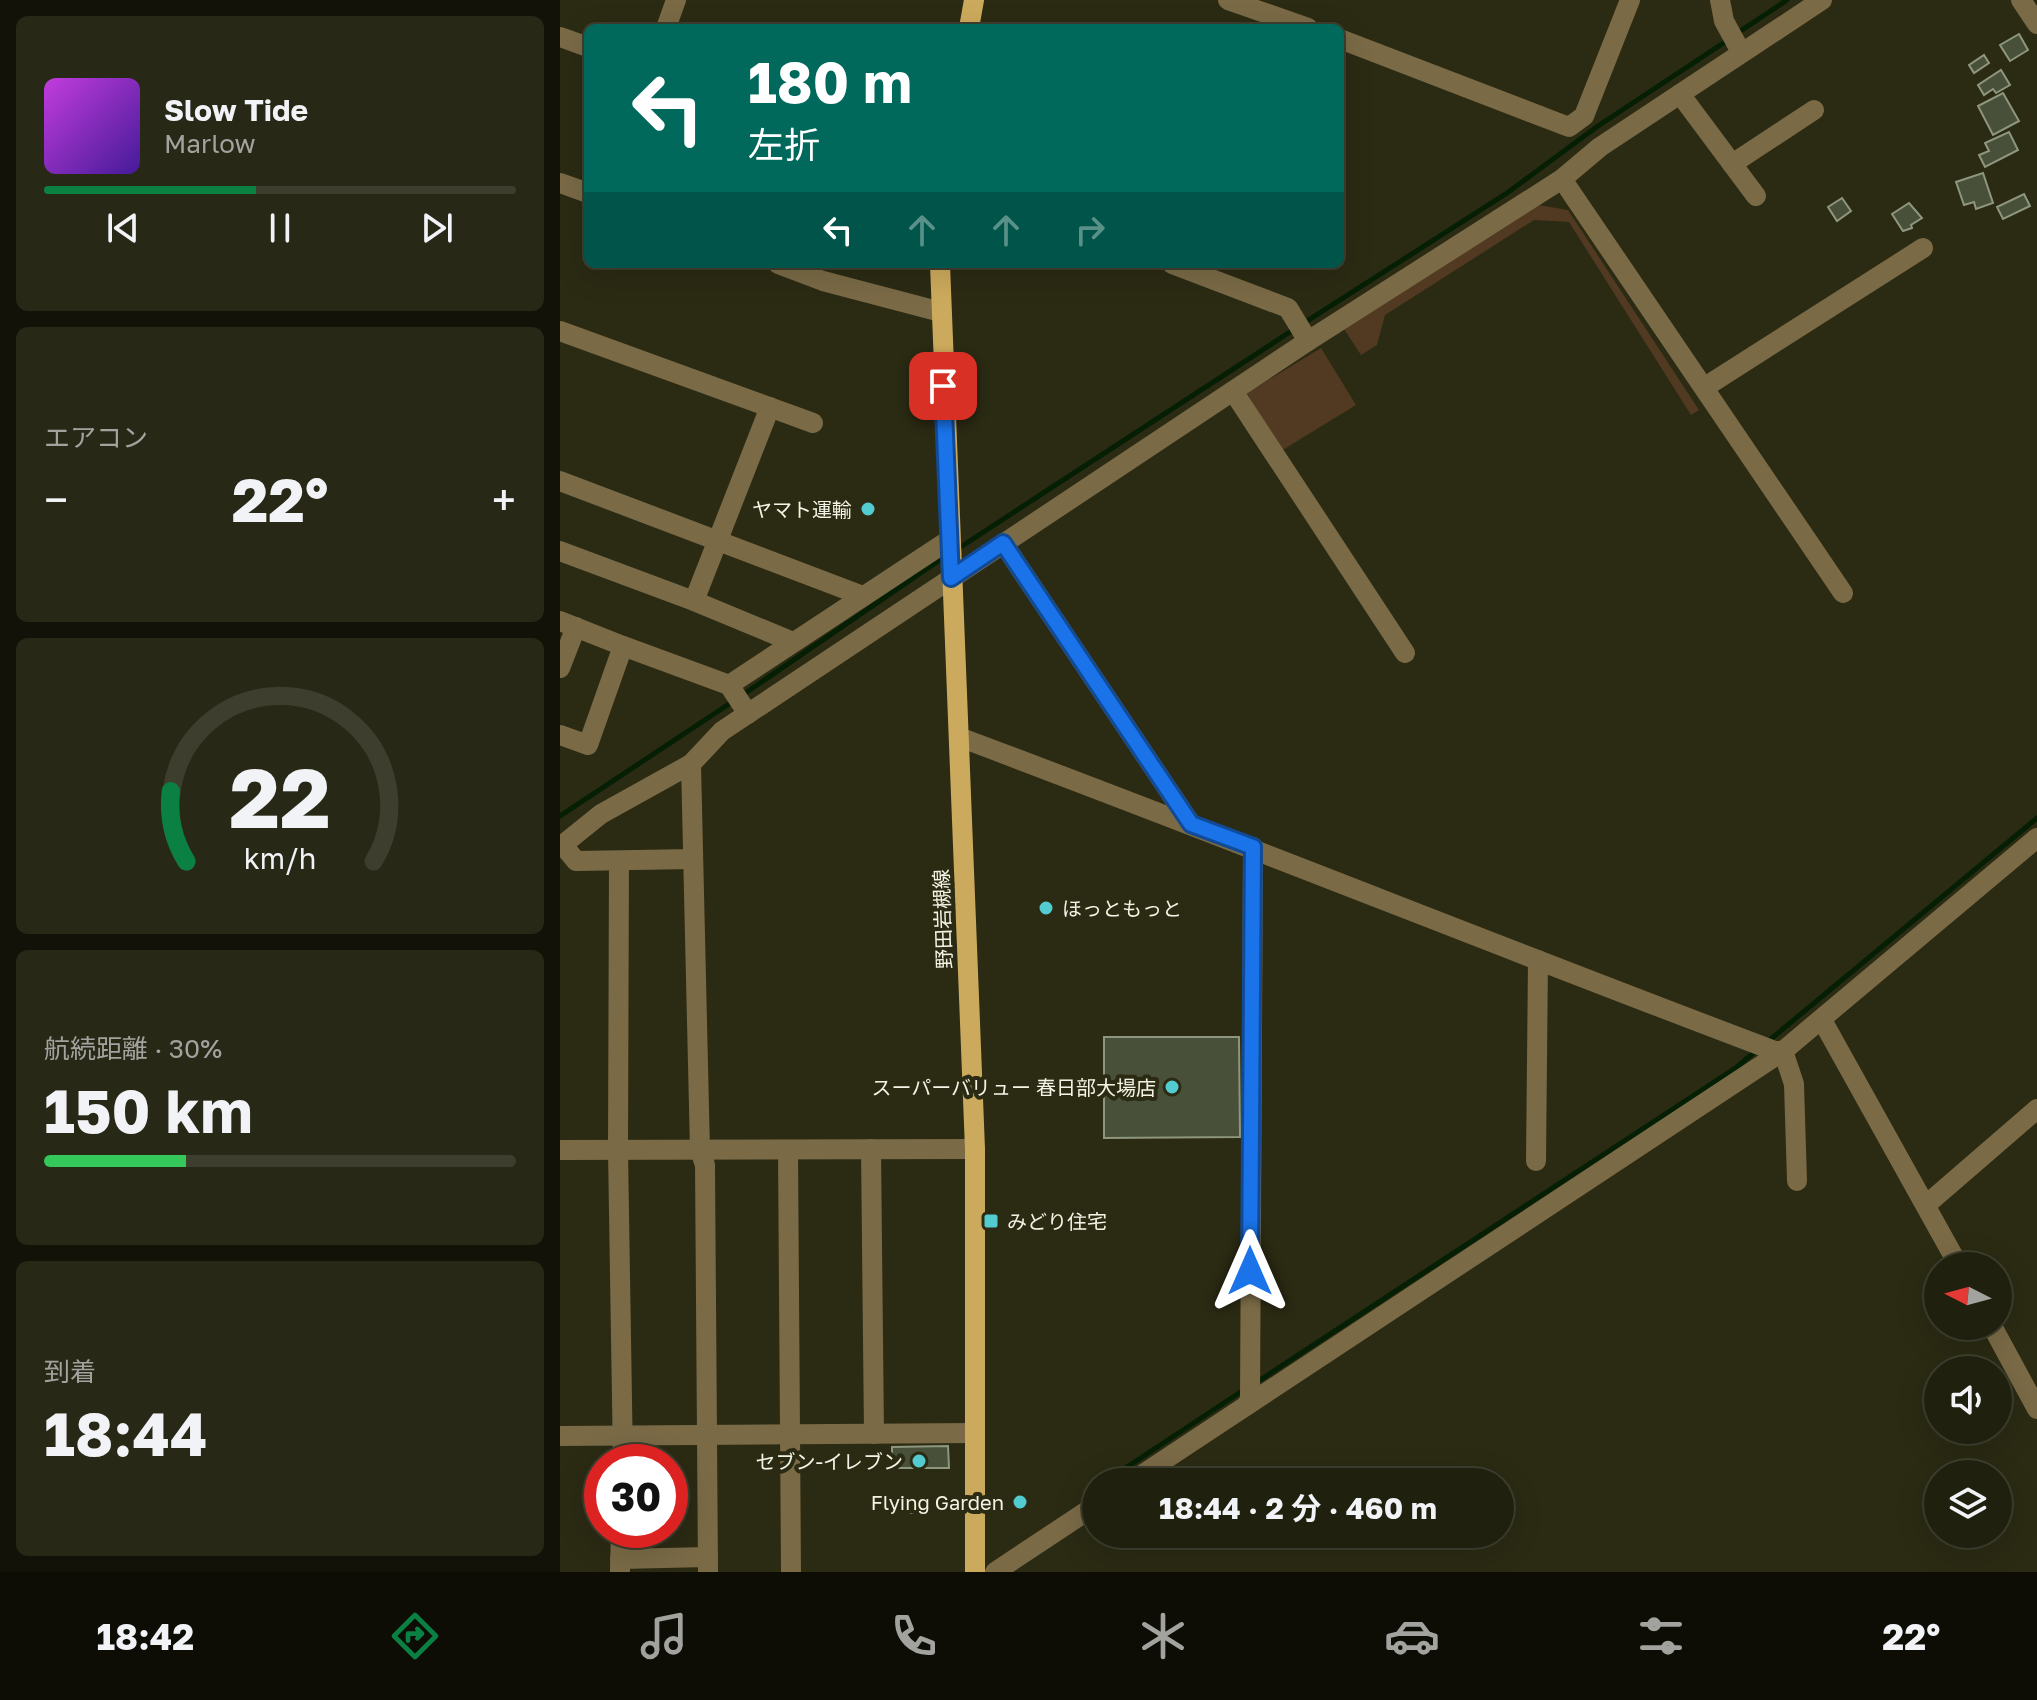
<!DOCTYPE html>
<html lang="ja">
<head>
<meta charset="utf-8">
<style>
  :root { --surface:#20200e; --page:#282817; --text:#f1f3f6; --muted:#a2a39e; --line:#3d3e2e; --accent:#0b8043 }
  body { margin:0; font-family:"Golos Text","Noto Sans JP",sans-serif; background:var(--page); color:var(--text); height:100vh; display:flex; flex-direction:column; font-size:30px; white-space:nowrap }
  * { box-sizing:border-box; margin:0 }
  p { font-size:26px; color:var(--muted) }
  .icon { flex:none; width:44px; height:44px; fill:none; stroke:currentColor; stroke-width:2; stroke-linecap:round; stroke-linejoin:round }
  .map { position:relative; flex:1; overflow:hidden }
  .side { display:flex; flex-direction:column; gap:16px; padding:16px; background:#121208; width:560px }
  .side>* { flex:none }
  .top-card { position:absolute; left:24px; top:24px; width:760px; height:244px; border-radius:12px; box-shadow:0 8px 32px #0002,0 0 0 2px var(--line); background:#00695c; color:#fff; overflow:hidden }
  .needle { width:52px; rotate:276deg }
  .controls { position:absolute; left:1364px; top:1252px; display:grid; gap:16px }
  .controls a { display:grid; place-items:center; width:88px; height:88px; border-radius:50%; background:var(--surface); box-shadow:0 8px 32px #0002,0 0 0 2px var(--line); font-size:40px }
  .speed { position:absolute; left:24px; top:1444px; display:flex; gap:16px; font-size:40px; font-weight:700; text-align:center }
  .speed>* { display:grid; place-content:center; width:104px; height:104px; border-radius:50%; background:var(--surface); box-shadow:0 8px 32px #0002,0 0 0 2px var(--line); line-height:1 }
  .speed .limit { border:12px solid #d22; background:#fff; color:#111 }
  .pin { position:absolute; display:grid; place-items:center; width:68px; height:68px; color:#fff; margin:-34px; border-radius:16px; box-shadow:0 4px 12px #0006 }
  .me { position:absolute; width:88px; margin:-44px; rotate:0deg; stroke-linejoin:round; filter:drop-shadow(0 0 6px #0008) }
  .turn { display:flex; align-items:center; gap:28px; height:168px; padding:0 32px; font-size:36px }
  .turn .icon { width:104px; height:104px; stroke-width:2.5 }
  .turn b { display:block; font-size:56px; line-height:68px }
  .lanes { display:flex; align-items:center; height:76px; padding:0 32px; background:#0003; justify-content:center; gap:40px; direction:ltr }
  .lanes .off { opacity:.35 }
  .big { font-size:60px; font-weight:700; line-height:1.1 }
  .side .card { flex:1; display:flex; flex-direction:column; justify-content:center; gap:12px; min-width:0; padding:0 28px; border-radius:12px; background:var(--page) }
  .side .dial { align-items:center; gap:0 }
  .dial svg { height:208px; overflow:visible; fill:none; stroke:var(--line); stroke-width:7; stroke-linecap:round; text-anchor:middle }
  .dial text { fill:var(--text); stroke:none }
  .song { display:flex; align-items:center; gap:24px }
  .cover { width:96px; height:96px; border-radius:12px; background:linear-gradient(135deg,hsl(290 70% 55%),hsl(260 70% 35%)) }
  .played { height:8px; border-radius:4px; background:linear-gradient(90deg,var(--accent) 45%,var(--line) 45%) }
  .keys { display:flex; justify-content:space-around; direction:ltr }
  .heat { display:flex; justify-content:space-between; align-items:center; font-size:44px; direction:ltr }
  .charge { height:12px; border-radius:6px; background:linear-gradient(90deg,#34c759 30%,var(--line) 0) }
  .trip { position:absolute; left:522px; top:1468px; width:432px; height:80px; border-radius:40px; background:var(--surface); box-shadow:0 8px 32px #0002,0 0 0 2px var(--line); font-weight:700; line-height:80px; text-align:center }
  .tabs { display:flex; height:128px; justify-content:space-around; align-items:center; background:#0d0d06; color:var(--muted) }
  .tabs .icon { width:56px; height:56px }
  .tabs .on { color:var(--accent) }
  .tabs b { font-size:36px; color:var(--text) }
  main { display:flex; flex:1; min-height:0 }
  .map>svg:first-child { display:block }
  .green { fill:#513a21 }
  .lines { fill:none; stroke-linecap:round; stroke-linejoin:round }
  .stream { stroke:#041f03; stroke-width:5 }
  .building { fill:#485039; stroke:#8e977e; stroke-width:2 }
  .minor { stroke:#7a6a46; stroke-width:20 }
  .tertiary { stroke:#7a6a46; stroke-width:20 }
  .primary { stroke:#ccaa5d; stroke-width:20 }
  .route-casing { stroke:#114b97; stroke-width:20 }
  .route { stroke:#1a73e8; stroke-width:14 }
  .poi-dot { fill:#52ccd0; stroke:#2b2a13; stroke-width:3 }
  .labels { text-anchor:middle; dominant-baseline:central; stroke-width:8; stroke-linejoin:round; paint-order:stroke }
  .poi-label { font-size:20px; fill:#f4f4e6; stroke:#2b2a13; text-anchor:end }
  .street-label { font-size:20px; fill:#f4f4e6; stroke:#2b2a13 }
</style>
</head>
<body>
<main>
<section class="side">
<div class="card">
<div class="song"><i class="cover"></i><div><b>Slow Tide</b><p>Marlow</p></div></div>
<div class="played"></div>
<div class="keys"><svg class="icon" aria-label="previous" viewBox="0 0 24 24"><path d="M18 5L8 12l10 7zM5 5v14"/></svg><svg class="icon" aria-label="pause" viewBox="0 0 24 24"><path d="M8 5v14M16 5v14"/></svg><svg class="icon" aria-label="next" viewBox="0 0 24 24"><path d="M6 5l10 7-10 7zM19 5v14"/></svg></div>
</div>
<div class="card"><p>エアコン</p>
<div class="heat"><a>−</a><b class="big">22°</b><a>+</a></div>
</div>
<div class="card dial"><svg viewBox="0 0 100 80">
<path d="M14 69A42 42 0 1 1 86 69"/>
<path d="M14 69A42 42 0 0 1 8 42" stroke="#0b8043"/>
<text x="50" y="56" font-size="32" font-weight="700">22</text>
<text x="50" y="72" font-size="11">km/h</text>
</svg></div>
<div class="card"><p>航続距離 · 30%</p><b class="big">150 km</b><div class="charge"></div></div>
<div class="card"><p>到着</p><b class="big">18:44</b></div>
</section>
<div class="map">
<svg width="1477" height="1572" viewBox="0 0 1477 1572">
  <rect width="100%" height="100%" fill="#2b2a13"/>
  <g class="green">
    <polygon points="972,204 1008,210 1139,410 1131,415 1009,222 974,220 825,315 817,345 801,355 782,326"/>
    <polygon points="761,348 796,405 721,451 687,393"/>
  </g>
  <g class="lines">
    <g class="stream">
      <polyline points="1176,34 1227,0"/>
      <polyline points="744,323 947,193 1038,126 1168,40"/>
      <polyline points="396,550 736,328"/>
      <polyline points="181,696 387,555"/>
      <polyline points="0,816 172,702"/>
      <polyline points="1206,1043 1477,818"/>
      <polyline points="697,1382 1177,1067 1198,1049"/>
      <polyline points="555,1475 685,1389"/>
    </g>
  </g>
  <g class="building">
    <polygon points="1459,34 1468,50 1450,61 1440,45"/>
    <polygon points="1424,55 1429,63 1414,73 1409,65"/>
    <polygon points="1441,70 1450,85 1436,93 1433,89 1424,95 1418,85"/>
    <polygon points="1443,93 1459,121 1433,135 1418,106"/>
    <polygon points="1449,132 1458,150 1425,167 1419,155 1429,151 1425,143"/>
    <polygon points="1423,173 1433,203 1416,209 1414,202 1404,205 1396,182"/>
    <polygon points="1464,194 1470,206 1443,219 1437,207"/>
    <polygon points="1282,198 1291,211 1277,221 1268,207"/>
    <polygon points="1349,203 1362,218 1351,225 1352,228 1343,231 1332,214"/>
    <polygon points="544,1037 679,1037 680,1137 544,1138"/>
    <polygon points="388,1446 389,1468 332,1468 332,1447"/>
    <polygon points="347,1501 368,1502 368,1513 347,1513"/>
  </g>
  <g class="lines">
    <g class="minor">
      <polyline points="668,0 748,28"/>
      <polyline points="1160,0 1164,21 1181,52"/>
      <polyline points="1461,0 1477,24"/>
      <polyline points="106,28 116,0"/>
      <polyline points="0,37 28,47"/>
      <polyline points="780,39 1009,127 1024,116 1070,0"/>
      <polyline points="1120,94 1196,196"/>
      <polyline points="1172,164 1254,110"/>
      <polyline points="1002,179 1283,593"/>
      <polyline points="0,183 28,193"/>
      <polyline points="218,264 263,281 381,312"/>
      <polyline points="612,264 728,308 748,341"/>
      <polyline points="0,331 253,423"/>
      <polyline points="1145,387 1363,248"/>
      <polyline points="673,391 845,653"/>
      <polyline points="0,481 303,596"/>
      <polyline points="443,543 631,824"/>
      <polyline points="0,551 134,601 233,642"/>
      <polyline points="134,601 210,407"/>
      <polyline points="0,621 63,646 28,745 0,735"/>
      <polyline points="63,646 169,685 188,714"/>
      <polyline points="0,668 16,627"/>
      <polyline points="169,685 389,540"/>
      <path d="M399,737C672,839 942,948 1215,1051H1223L1234,1084L1237,1181"/>
      <polyline points="131,764 140,1150 145,1165 148,1572"/>
      <polyline points="3,845 16,861 133,859"/>
      <polyline points="0,847 41,814 131,764 162,731 748,341 1002,179 1040,147 1262,0"/>
      <polyline points="59,861 58,1150 63,1462"/>
      <polyline points="1262,1020 1399,1266"/>
      <polyline points="311,1149 314,1434"/>
      <polyline points="0,1150 415,1149"/>
      <polyline points="228,1150 231,1572"/>
      <polyline points="976,1161 978,960"/>
      <polyline points="1366,1205 1477,1109"/>
      <polyline points="1432,1326 1477,1409"/>
      <polyline points="687,1405 690,1399 693,847"/>
      <polyline points="0,1436 415,1433"/>
      <polyline points="60,1559 148,1557"/>
      <polyline points="60,1570 61,1530"/>
    </g>
    <g class="tertiary">
      <polyline points="571,1482 1223,1051 1477,838"/>
      <polyline points="435,1572 536,1505"/>
    </g>
    <g class="primary">
      <polyline points="409,28 414,0"/>
      <polyline points="380,264 415,1149 415,1572"/>
    </g>
  </g>
  <g class="lines">
    <g class="route-casing">
      <polyline id="route" points="383,386 391,578 443,543 631,824 693,847 690,1271"/>
    </g>
    <use href="#route" class="route"/>
  </g>
  <g class="poi-dot">
    <circle cx="308" cy="509" r="8"/>
    <circle cx="486" cy="908" r="8"/>
    <circle cx="612" cy="1087" r="8"/>
    <rect x="423" y="1213" width="16" height="16" rx="4"/>
    <circle cx="359" cy="1461" r="8"/>
    <circle cx="460" cy="1502" r="8"/>
  </g>
  <g class="labels">
    <g class="poi-label">
      <text x="292" y="509">ヤマト運輸</text>
      <text x="502" y="908" text-anchor="start">ほっともっと</text>
      <text x="596" y="1087">スーパーバリュー 春日部大場店</text>
      <text x="447" y="1221" text-anchor="start">みどり住宅</text>
      <text x="343" y="1461">セブン-イレブン</text>
      <text x="444" y="1502">Flying Garden</text>
    </g>
    <g class="street-label">
      <text transform="translate(382 919) rotate(-92)">野田岩槻線</text>
    </g>
  </g>
</svg>
<div class="controls">
<a><svg class="needle" viewBox="-14 -14 28 28"><path d="M0-13l5 13h-10z" fill="#e53935"/><path d="M0 13l5-13h-10z" fill="#a2a39e"/></svg></a>
<a><svg class="icon" aria-label="sound" viewBox="0 0 24 24"><path d="M4 9h4l5-4v14l-5-4H4zM17 9q2 3 0 6"/></svg></a>
<a><svg class="icon" aria-label="layers" viewBox="0 0 24 24"><path d="M12 4l9 5-9 5-9-5zM3 14l9 5 9-5"/></svg></a>
</div>
<div class="speed"><div class="limit">30</div></div>
<div class="pin" style="left:383px;top:386px;background:#d93025"><svg class="icon" aria-label="arrive" viewBox="0 0 24 24"><path d="M6 21V4h12l-3 4 3 4H6"/></svg></div>
<svg class="me" style="left:690px;top:1271px" viewBox="-20 -20 40 40"><path d="M0-17L14 15 0 8-14 15z" fill="#1a73e8" stroke="#fff" stroke-width="4"/></svg>
<div class="trip">18:44 · 2 分 · 460 m</div>
<div class="top-card">
<div class="turn"><svg class="icon" aria-label="left" viewBox="0 0 24 24"><path d="M17 20v-9H6M10 6l-5 5 5 5"/></svg><div><b>180 m</b>左折</div></div>
<div class="lanes"><svg class="icon" aria-label="left" viewBox="0 0 24 24"><path d="M17 20v-9H6M10 6l-5 5 5 5"/></svg><svg class="icon off" aria-label="ahead" viewBox="0 0 24 24"><path d="M12 20V5M6 11l6-6 6 6"/></svg><svg class="icon off" aria-label="ahead" viewBox="0 0 24 24"><path d="M12 20V5M6 11l6-6 6 6"/></svg><svg class="icon off" aria-label="right" viewBox="0 0 24 24"><path d="M7 20v-9h11M14 6l5 5-5 5"/></svg></div>
</div>
</div>
</main>
<nav class="tabs">
<b>18:42</b>
<svg class="icon on" aria-label="directions" viewBox="0 0 24 24"><path d="M12 3l9 9-9 9-9-9zM9 14v-3h6M13 9l2 2-2 2"/></svg>
<svg class="icon" aria-label="music" viewBox="0 0 24 24"><path d="M9 18V5l10-2v13"/><circle cx="6" cy="18" r="3"/><circle cx="16" cy="16" r="3"/></svg>
<svg class="icon" aria-label="phone" viewBox="0 0 24 24"><path d="M5 4h4l2 5-3 2q2 4 5 5l2-3 5 2v4C11 20 4 13 5 4z"/></svg>
<svg class="icon" aria-label="climate" viewBox="0 0 24 24"><path d="M12 3v18M4 7l16 10M4 17L20 7"/></svg>
<svg class="icon" aria-label="car" viewBox="0 0 24 24"><path d="M5 17H2v-5l4-1 3-4h7l3 4 3 1v5h-3M9 17h6M6 11h13"/><circle cx="7" cy="17" r="2"/><circle cx="17" cy="17" r="2"/></svg>
<svg class="icon" aria-label="filters" viewBox="0 0 24 24"><path d="M4 7h16M4 17h16"/><circle cx="9" cy="7" r="2"/><circle cx="15" cy="17" r="2"/></svg>
<b>22°</b>
</nav>
</body>
</html>
